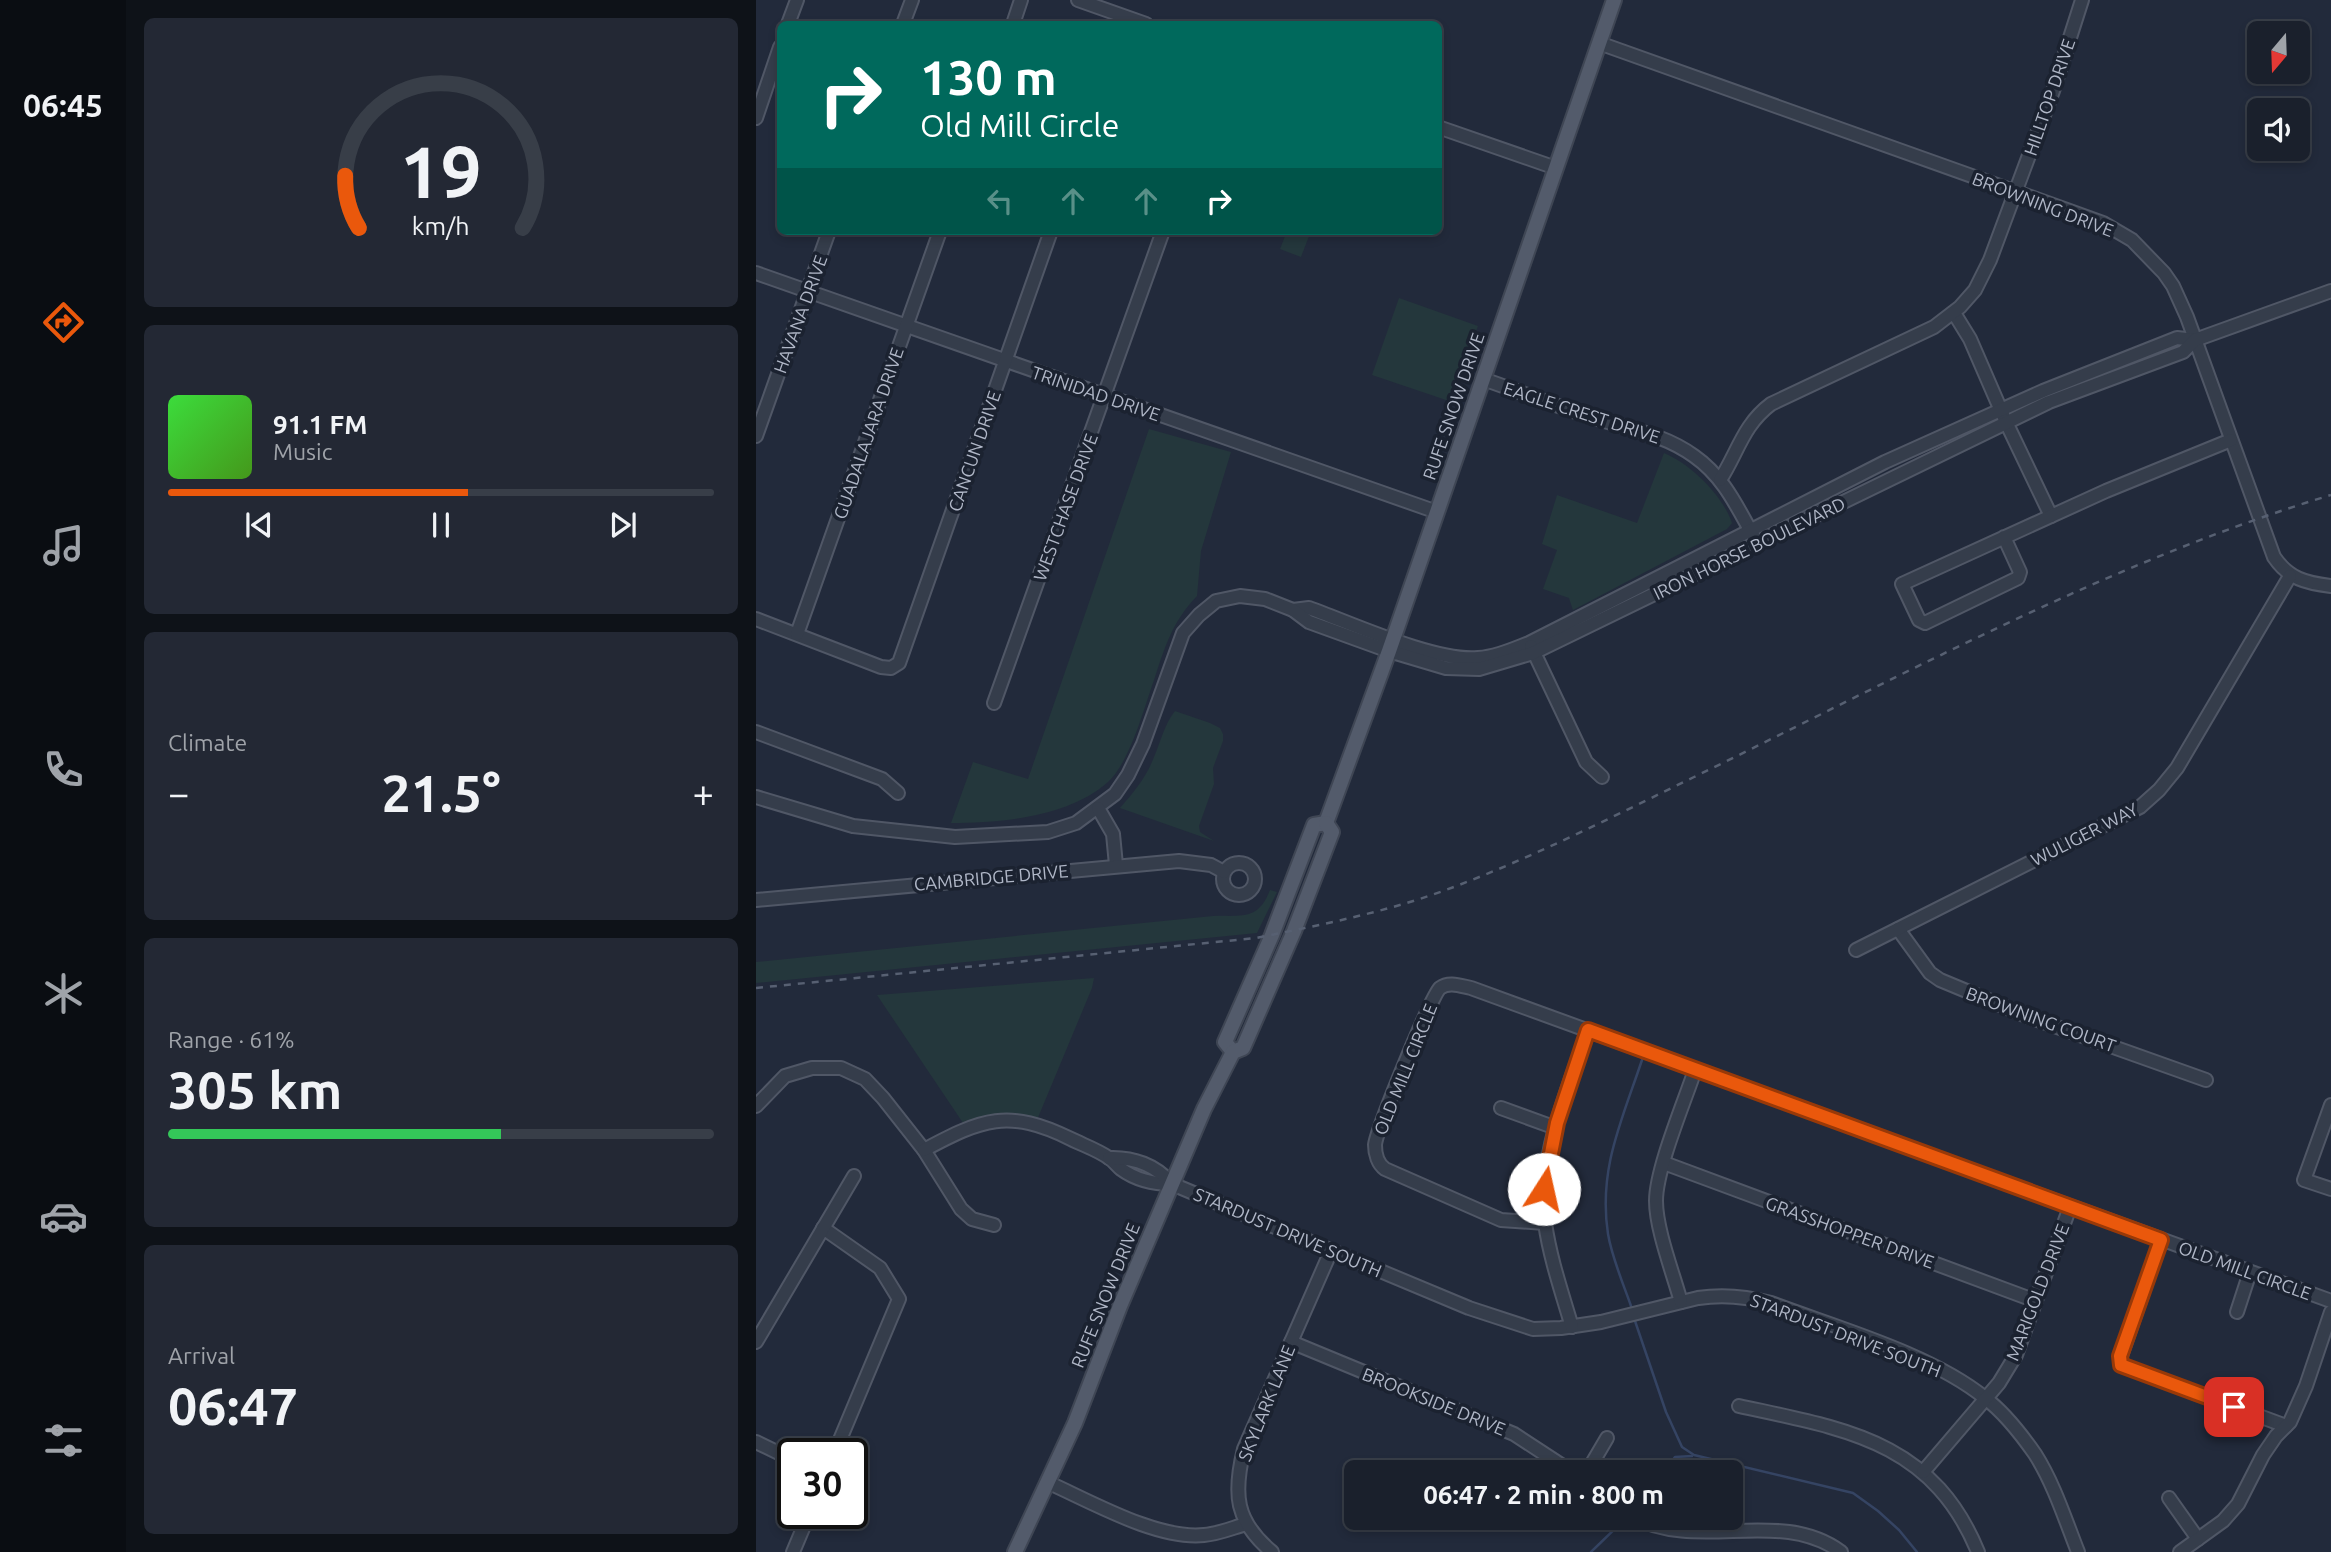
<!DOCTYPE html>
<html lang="en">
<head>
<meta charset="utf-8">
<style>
  :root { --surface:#1a202c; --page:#232834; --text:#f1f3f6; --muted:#9fa3a9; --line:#383e48; --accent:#ea580c }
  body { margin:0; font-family:Ubuntu,sans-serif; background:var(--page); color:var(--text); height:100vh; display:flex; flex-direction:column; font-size:26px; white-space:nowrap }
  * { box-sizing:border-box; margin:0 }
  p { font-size:23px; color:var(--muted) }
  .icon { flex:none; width:38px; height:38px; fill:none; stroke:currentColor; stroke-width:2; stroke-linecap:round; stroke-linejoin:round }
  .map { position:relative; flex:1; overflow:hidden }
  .side { display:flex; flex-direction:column; gap:18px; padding:18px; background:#0e1218; width:630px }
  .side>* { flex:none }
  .guide { position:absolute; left:21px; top:21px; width:665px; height:214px; border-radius:10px; box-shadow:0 4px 10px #0003,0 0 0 2px var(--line); background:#00695c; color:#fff; overflow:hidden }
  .needle { width:46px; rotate:199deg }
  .fabs { position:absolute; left:1491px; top:21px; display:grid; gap:14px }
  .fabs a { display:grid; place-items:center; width:63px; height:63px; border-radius:10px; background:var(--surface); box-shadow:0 4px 10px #0003,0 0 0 2px var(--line); font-size:35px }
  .speed { position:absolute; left:21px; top:1438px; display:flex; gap:14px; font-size:35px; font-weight:700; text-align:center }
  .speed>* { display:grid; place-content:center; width:91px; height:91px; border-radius:50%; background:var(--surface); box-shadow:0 4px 10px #0003,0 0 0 2px var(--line); line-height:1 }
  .speed .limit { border:4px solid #111; border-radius:10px; background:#fff; color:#111 }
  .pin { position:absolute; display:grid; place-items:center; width:60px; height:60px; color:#fff; margin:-30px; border-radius:14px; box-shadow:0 4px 10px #0006 }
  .me { position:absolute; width:77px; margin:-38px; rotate:10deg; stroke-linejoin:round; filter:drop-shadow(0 0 5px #0008) }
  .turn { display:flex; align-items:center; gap:24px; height:147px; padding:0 28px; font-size:32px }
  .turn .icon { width:91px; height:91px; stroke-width:2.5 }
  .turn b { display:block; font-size:49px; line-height:60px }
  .lanes { display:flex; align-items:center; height:66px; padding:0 28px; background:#0003; justify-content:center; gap:35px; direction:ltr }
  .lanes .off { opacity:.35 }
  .big { font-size:52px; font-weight:700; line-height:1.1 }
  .side .card { flex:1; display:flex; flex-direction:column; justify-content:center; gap:10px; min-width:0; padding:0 24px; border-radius:10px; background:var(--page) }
  .side .dial { align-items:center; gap:0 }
  .dial svg { height:182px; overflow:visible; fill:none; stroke:var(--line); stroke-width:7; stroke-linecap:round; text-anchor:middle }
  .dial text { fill:var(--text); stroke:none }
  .song { display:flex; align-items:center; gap:21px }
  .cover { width:84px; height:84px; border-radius:10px; background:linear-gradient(135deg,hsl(120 70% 55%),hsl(100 70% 35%)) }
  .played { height:7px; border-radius:4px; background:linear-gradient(90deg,var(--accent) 55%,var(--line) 55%) }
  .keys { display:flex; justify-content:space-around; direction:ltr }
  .heat { display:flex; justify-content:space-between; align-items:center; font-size:38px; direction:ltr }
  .charge { height:10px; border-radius:5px; background:linear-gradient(90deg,#34c759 61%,var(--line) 0) }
  .trip { position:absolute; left:588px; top:1460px; width:399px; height:70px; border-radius:10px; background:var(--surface); box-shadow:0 4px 10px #0003,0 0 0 2px var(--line); font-weight:700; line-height:70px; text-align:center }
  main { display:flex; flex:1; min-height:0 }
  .tabs { display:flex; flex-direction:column; width:126px; justify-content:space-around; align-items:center; background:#0a0d12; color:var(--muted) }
  .tabs .icon { width:49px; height:49px }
  .tabs .active { color:var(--accent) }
  .tabs b { font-size:32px; color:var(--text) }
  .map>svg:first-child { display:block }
  .green { fill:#24373c }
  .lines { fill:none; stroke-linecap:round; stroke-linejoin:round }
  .stream { stroke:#354463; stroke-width:2.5 }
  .minor-casing { stroke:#505766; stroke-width:16 }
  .major-casing { stroke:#3f4654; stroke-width:18 }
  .minor { stroke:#353d4b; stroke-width:12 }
  .major { stroke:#535b6b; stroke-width:14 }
  .rail { stroke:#576072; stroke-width:2.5; stroke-dasharray:7 7; stroke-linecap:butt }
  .route-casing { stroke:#983908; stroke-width:18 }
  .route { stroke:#ea580c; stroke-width:12 }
  .labels { text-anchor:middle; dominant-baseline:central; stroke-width:7; stroke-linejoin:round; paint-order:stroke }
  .street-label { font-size:18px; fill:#b0b7c7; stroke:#1b2230 }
</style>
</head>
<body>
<main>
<nav class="tabs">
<b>06:45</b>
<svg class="icon active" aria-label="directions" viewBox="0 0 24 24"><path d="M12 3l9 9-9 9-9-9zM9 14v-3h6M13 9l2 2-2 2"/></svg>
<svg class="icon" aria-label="music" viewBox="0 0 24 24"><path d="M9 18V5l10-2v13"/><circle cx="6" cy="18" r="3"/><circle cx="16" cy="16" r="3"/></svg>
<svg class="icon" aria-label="phone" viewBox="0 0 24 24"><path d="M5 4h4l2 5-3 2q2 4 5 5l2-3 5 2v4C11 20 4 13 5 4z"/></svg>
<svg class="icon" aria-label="climate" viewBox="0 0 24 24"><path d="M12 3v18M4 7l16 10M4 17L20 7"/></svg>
<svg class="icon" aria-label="car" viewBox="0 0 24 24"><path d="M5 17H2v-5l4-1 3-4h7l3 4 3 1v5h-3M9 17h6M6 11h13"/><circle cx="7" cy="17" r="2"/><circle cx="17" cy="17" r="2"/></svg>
<svg class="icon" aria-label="filters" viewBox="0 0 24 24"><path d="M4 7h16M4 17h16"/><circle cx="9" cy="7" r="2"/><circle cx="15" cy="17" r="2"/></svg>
</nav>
<section class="side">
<div class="card dial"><svg viewBox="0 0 100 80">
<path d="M14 69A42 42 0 1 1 86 69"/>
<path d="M14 69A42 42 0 0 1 8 46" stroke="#ea580c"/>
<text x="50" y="56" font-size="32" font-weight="700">19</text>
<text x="50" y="72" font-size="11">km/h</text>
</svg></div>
<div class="card">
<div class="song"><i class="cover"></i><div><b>91.1 FM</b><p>Music</p></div></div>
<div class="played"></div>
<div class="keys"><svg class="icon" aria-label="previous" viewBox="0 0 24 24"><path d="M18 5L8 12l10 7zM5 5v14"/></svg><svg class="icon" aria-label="pause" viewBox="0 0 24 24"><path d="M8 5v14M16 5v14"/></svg><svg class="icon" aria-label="next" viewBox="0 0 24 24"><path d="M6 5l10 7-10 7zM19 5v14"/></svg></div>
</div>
<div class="card"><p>Climate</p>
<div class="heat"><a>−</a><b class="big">21.5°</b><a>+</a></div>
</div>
<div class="card"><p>Range · 61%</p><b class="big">305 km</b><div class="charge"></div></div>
<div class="card"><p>Arrival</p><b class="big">06:47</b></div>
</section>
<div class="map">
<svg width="1575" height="1552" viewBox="0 0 1575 1552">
  <rect width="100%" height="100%" fill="#222a3b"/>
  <g class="green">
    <polygon points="531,231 555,231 545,257 524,249"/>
    <polygon points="643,298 722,326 693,401 616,375"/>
    <path d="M393,429L475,452L445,551L441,596C416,622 409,647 398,680C388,708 374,762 352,782C313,817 245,823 195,823L217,762L272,779Z"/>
    <path d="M908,453C935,464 967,496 976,523L971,529L817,610L813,598L787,589L801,550L786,544L801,495L881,523Z"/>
    <path d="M419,711L454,723L464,728L467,734V741L457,768L458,784L443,826L444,832L458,841L364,808C378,792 390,778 398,757C405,741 408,725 419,711Z"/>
    <path d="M514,890L521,892L501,933L0,983V962L457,916C486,915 502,921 514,890Z"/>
    <path d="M338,978L336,988L281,1120C255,1114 232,1115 207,1123L121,995Z"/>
  </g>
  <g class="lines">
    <g class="stream">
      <path d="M875,1306C867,1283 856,1258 852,1234C842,1169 866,1120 886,1060"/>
      <polyline points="879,1321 910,1412 926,1447 938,1455 1097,1493 1122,1511 1143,1530 1161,1552"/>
      <polyline points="908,1472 919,1457 936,1456"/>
      <polyline points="835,1552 868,1520"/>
    </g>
    <g class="minor-casing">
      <g id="minor">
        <polyline points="322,0 390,24"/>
        <polyline points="32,24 41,0"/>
        <polyline points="147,24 156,0"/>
        <polyline points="257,24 265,0"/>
        <path d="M843,43L1311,210L1347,223L1376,240L1408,273L1417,286L1431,317L1518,557C1533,579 1550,583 1575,586"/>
        <polyline points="0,118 24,47"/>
        <polyline points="682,127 800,168"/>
        <polyline points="0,273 681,512"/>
        <polyline points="1198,313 1214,339 1250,422 1295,516"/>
        <path d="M727,379C764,392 801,406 838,418C873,429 908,434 938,456C968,477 981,507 998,537"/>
        <polyline points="0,436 73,231"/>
        <path d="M964,480C982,452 987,425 1015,404L1178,327L1204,307L1219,290L1234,260L1297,91L1326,0"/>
        <polyline points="1248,537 1264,572 1262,578 1169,623 1163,620 1146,584 1350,491 1475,440"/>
        <path d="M537,610L553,608C595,623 679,662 722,658C740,657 757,649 773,643L1129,462L1287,391L1421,338L1439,340"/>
        <polyline points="0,619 125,667 135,668 143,663 295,231"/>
        <polyline points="41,634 184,231"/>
        <polyline points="775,646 830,762 846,777"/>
        <polyline points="238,703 407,231"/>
        <polyline points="0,732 126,779 142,793"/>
        <polyline points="0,797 97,826 199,837 292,832 320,823 359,794 372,775 387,744 427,633 443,615 460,601 484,596 509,599 537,610 553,622 633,651 690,668 723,669 777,653 1293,402 1427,352 1439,340 1575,291"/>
        <polyline points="342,808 357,834 360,865"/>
        <circle cx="483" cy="879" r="16"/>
        <polyline points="0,900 423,861 455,865 468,872"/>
        <polyline points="1142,929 1174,973 1184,980 1273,1017 1450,1080"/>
        <polyline points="1100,950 1384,807 1403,790 1421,768 1534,576"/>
        <polyline points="1575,1105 1548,1180 1575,1189"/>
        <polyline points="0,1106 29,1076 56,1068 85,1068 109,1079 127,1098 168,1150 205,1209 216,1219 238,1225"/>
        <polyline points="745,1108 800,1128"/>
        <path d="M168,1150C226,1119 252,1108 315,1139C327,1145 342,1150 353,1158C358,1161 361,1166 365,1169C380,1180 398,1184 416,1184L713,1308L777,1329L805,1328L845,1322L942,1298C967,1294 989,1296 1015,1303C1081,1328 1175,1354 1229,1398C1249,1413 1265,1434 1279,1454C1298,1484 1309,1519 1322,1552"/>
        <path d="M353,1158C377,1157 400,1165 416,1184"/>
        <polyline points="908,1163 1280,1301"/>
        <path d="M789,1223L745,1220L629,1169C622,1164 619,1154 619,1145C620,1131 675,996 684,988C693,981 705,986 715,988L1575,1301"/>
        <polyline points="67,1228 124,1268 143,1299 78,1454"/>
        <polyline points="1405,1240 1365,1356 1365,1365 1530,1426"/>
        <path d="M925,1302C917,1273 900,1229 900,1201C900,1169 928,1103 939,1070"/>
        <polyline points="1481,1312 1494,1272"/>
        <path d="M816,1327C806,1293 794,1258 789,1223C781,1158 812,1091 832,1030"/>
        <polyline points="0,1342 98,1176"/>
        <polyline points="535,1342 758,1434 816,1472"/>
        <path d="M983,1406C1088,1429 1176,1440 1222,1552"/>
        <polyline points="0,1442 37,1460"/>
        <polyline points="831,1472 851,1438"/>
        <polyline points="1167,1472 1243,1383 1260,1355 1314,1207"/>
        <polyline points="597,1478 600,1479"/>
        <path d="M291,1482C334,1501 401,1540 448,1535C462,1534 476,1528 490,1524"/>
        <polyline points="1413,1498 1442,1539"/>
        <path d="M714,1517C730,1523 743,1522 760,1517"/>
        <path d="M877,1517C943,1552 1024,1507 1085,1552"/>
        <polyline points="37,1552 53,1514"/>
        <path d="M516,1552C479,1521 477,1494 488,1449L575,1251"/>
        <polyline points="1424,1552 1467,1521 1482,1504 1507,1455 1520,1436 1534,1422 1550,1386 1575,1312"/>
      </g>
    </g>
    <g class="major-casing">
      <g id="major">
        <polyline points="570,823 633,651 858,0"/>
        <polyline points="477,1052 469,1042 516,935 558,825 570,823"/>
        <polyline points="259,1552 319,1423 364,1306 448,1109 477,1052 487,1048 538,931 576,832 570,823"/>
      </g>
    </g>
    <use href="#minor" class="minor"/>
    <use href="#major" class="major"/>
    <path class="rail" d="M0,988L500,938C564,925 626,913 687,891C774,859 856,817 938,777C1146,676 1353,562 1575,495"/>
  </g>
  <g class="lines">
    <g class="route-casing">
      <polyline id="route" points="788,1189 801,1123 832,1030 1405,1240 1364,1356 1365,1365 1478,1407"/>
    </g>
    <use href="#route" class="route"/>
  </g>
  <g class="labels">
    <g class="street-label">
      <text transform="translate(1293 97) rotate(-71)">HILLTOP DRIVE</text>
      <text transform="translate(1287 204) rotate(21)">BROWNING DRIVE</text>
      <text transform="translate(44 314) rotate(-70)">HAVANA DRIVE</text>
      <text transform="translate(340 393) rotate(19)">TRINIDAD DRIVE</text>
      <text transform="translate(697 406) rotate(-71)">RUFE SNOW DRIVE</text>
      <text transform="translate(826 412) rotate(18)">EAGLE CREST DRIVE</text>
      <text transform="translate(112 433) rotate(-71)">GUADALAJARA DRIVE</text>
      <text transform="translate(218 451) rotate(-71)">CANCUN DRIVE</text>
      <text transform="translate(309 507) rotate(-70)">WESTCHASE DRIVE</text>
      <text transform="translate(993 548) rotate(-26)">IRON HORSE BOULEVARD</text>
      <text transform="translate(1328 834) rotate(-27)">WULIGER WAY</text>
      <text transform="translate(235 877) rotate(-5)">CAMBRIDGE DRIVE</text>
      <text transform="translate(1285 1019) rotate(20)">BROWNING COURT</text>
      <text transform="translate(649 1069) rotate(-68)">OLD MILL CIRCLE</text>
      <text transform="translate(532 1232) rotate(23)">STARDUST DRIVE SOUTH</text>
      <text transform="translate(1094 1232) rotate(20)">GRASSHOPPER DRIVE</text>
      <text transform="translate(1489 1270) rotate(20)">OLD MILL CIRCLE</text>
      <text transform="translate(1281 1292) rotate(-69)">MARIGOLD DRIVE</text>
      <text transform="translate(349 1295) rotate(-68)">RUFE SNOW DRIVE</text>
      <text transform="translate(1090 1335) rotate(21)">STARDUST DRIVE SOUTH</text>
      <text transform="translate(678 1401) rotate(22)">BROOKSIDE DRIVE</text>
      <text transform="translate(510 1403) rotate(-68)">SKYLARK LANE</text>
    </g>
  </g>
</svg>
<div class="fabs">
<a><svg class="needle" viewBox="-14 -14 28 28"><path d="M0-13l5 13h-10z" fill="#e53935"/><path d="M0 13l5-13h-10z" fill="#9fa3a9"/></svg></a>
<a><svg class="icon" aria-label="sound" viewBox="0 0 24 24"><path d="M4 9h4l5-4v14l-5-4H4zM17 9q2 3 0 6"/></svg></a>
</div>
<div class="speed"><div class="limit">30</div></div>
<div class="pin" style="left:1478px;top:1407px;background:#d93025"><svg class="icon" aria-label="arrive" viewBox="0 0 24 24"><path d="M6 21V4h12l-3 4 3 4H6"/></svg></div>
<svg class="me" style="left:788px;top:1189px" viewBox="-20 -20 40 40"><circle r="19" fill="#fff"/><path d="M0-13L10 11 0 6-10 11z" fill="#ea580c"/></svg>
<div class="trip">06:47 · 2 min · 800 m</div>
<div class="guide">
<div class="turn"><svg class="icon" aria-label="right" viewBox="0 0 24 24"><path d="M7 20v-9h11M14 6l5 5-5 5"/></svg><div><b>130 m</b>Old Mill Circle</div></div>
<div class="lanes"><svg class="icon off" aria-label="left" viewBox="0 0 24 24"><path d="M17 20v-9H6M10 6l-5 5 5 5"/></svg><svg class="icon off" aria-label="ahead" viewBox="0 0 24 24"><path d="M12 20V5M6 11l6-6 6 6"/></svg><svg class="icon off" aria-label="ahead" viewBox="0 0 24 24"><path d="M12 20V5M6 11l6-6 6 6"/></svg><svg class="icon" aria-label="right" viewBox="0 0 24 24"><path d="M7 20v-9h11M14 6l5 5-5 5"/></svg></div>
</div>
</div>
</main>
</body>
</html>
